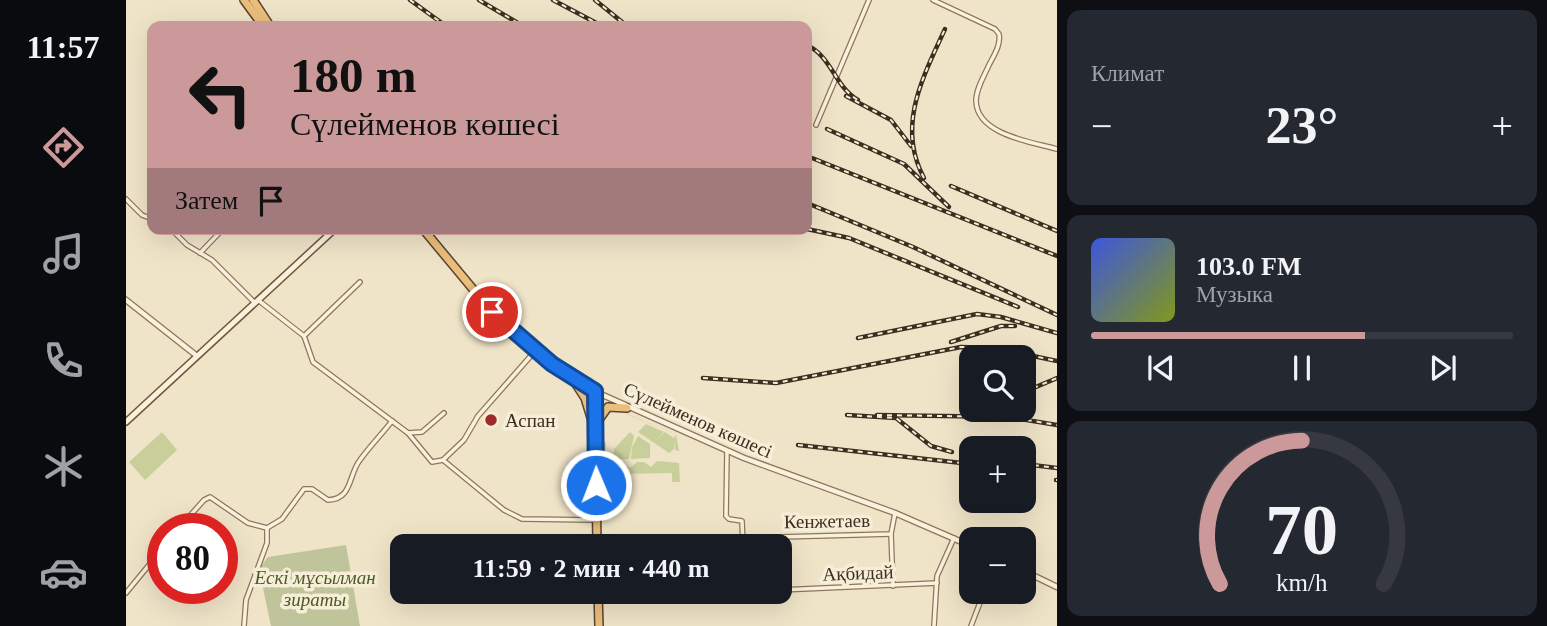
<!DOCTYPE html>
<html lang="ru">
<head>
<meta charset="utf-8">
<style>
  :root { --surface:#171b24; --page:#242831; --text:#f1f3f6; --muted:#9ea1a6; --line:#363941; --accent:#cc999b }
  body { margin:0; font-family:"Times New Roman",serif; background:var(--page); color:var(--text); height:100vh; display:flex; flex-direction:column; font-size:26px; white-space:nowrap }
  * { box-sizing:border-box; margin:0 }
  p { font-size:23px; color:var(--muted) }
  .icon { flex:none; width:38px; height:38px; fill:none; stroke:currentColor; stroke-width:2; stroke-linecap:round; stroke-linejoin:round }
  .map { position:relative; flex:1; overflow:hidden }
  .sheet { display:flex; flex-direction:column; gap:10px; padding:10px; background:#0d0f14; width:490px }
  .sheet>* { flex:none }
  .guide { position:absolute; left:21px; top:21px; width:665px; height:214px; border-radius:14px; box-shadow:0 7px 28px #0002; background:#cc999b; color:#111; overflow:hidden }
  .buttons { position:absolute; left:833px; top:345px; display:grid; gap:14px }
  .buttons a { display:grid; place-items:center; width:77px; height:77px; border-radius:14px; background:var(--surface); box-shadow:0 7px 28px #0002; font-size:35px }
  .speed { position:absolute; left:21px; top:513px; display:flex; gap:14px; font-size:35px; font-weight:700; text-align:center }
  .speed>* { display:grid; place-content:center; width:91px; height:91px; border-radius:50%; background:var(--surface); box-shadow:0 7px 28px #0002; line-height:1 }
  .speed .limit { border:10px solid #d22; background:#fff; color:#111 }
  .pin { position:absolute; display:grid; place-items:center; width:60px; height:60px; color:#fff; margin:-30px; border:4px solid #fff; border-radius:50%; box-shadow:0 2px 7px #0007 }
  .me { position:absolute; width:77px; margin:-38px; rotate:359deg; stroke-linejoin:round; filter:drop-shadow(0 0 5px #0008) }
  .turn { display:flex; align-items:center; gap:24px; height:147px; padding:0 28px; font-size:32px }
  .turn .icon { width:91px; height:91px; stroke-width:2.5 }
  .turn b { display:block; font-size:49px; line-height:60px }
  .then { display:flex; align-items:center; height:66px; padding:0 28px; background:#0003; gap:14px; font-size:26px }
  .big { font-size:52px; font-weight:700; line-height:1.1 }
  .sheet .tile { flex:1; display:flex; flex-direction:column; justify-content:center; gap:10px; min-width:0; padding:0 24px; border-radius:14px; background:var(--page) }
  .sheet .dial { align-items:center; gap:0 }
  .dial svg { height:182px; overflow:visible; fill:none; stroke:var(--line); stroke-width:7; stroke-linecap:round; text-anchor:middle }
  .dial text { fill:var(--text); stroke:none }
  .song { display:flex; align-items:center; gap:21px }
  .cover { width:84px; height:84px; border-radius:10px; background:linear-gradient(135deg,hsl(230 70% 55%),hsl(70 70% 35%)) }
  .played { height:7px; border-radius:4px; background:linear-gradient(90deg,var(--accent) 65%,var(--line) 65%) }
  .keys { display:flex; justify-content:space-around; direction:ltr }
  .heat { display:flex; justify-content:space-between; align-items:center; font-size:38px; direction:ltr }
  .trip { position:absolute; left:264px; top:534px; width:402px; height:70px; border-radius:14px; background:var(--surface); box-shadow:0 7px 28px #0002; font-weight:700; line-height:70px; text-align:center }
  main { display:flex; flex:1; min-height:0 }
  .tabs { display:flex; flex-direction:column; width:126px; justify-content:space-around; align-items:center; background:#090b0e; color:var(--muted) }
  .tabs .icon { width:49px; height:49px }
  .tabs .current { color:var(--accent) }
  .tabs b { font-size:32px; color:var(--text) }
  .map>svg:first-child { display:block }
  .green { fill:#c9cf9b }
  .cemetery { fill:#bfc49a }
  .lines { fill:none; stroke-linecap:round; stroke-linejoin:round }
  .minor-casing { stroke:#8d765c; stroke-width:6 }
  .tertiary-casing { stroke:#8d765c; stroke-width:7 }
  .secondary-casing { stroke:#6f573f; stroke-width:8 }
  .trunk-casing { stroke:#5b4430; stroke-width:10 }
  .minor { stroke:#faf1dc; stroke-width:3.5 }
  .tertiary { stroke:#faf1dc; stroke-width:4.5 }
  .secondary { stroke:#faf1dc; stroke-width:5 }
  .trunk { stroke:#eabe7c; stroke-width:7 }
  .rail-casing { stroke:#3d2e20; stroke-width:4.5 }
  .rail { stroke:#f7eed8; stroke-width:2; stroke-dasharray:5; stroke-linecap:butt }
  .route-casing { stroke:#114b97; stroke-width:18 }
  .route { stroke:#1a73e8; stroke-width:12 }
  .poi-dot { fill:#9e2a2b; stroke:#f7eed8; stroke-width:2.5 }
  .labels { text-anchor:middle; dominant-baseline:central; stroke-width:7; stroke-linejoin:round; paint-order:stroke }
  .poi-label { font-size:19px; fill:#3d2e20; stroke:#f7eed8; text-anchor:start }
  .street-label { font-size:19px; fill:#3d2e20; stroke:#f7eed8 }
  .park-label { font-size:19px; font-style:italic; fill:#4d5a26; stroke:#f7eed8 }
</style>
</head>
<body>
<main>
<nav class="tabs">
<b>11:57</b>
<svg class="icon current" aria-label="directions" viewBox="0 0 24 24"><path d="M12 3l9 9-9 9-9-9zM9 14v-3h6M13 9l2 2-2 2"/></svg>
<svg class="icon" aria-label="music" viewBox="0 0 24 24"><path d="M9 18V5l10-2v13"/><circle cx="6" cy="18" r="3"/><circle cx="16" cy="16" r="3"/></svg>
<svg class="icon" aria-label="phone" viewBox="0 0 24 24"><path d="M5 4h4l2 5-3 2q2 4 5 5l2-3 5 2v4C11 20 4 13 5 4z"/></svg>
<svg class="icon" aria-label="climate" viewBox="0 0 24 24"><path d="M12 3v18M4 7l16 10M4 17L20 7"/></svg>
<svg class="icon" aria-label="car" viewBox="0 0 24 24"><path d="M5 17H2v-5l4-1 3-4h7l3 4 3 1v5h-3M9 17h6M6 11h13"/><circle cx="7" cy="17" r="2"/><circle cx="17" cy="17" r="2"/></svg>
</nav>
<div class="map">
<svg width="931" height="626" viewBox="0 0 931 626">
  <rect width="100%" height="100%" fill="#f0e4c8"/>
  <g class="green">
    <polygon points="485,407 550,434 553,451 549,450 549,440 548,449 543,453 512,432 520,424 538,432 529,441 539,432 548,438 550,434 488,409 477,415 477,442 480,442 480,449 474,453 475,415"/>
    <polygon points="36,432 51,450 19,480 3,462"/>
    <polygon points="504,432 508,436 503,459 487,460 488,449"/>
    <polygon points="512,436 524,444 524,458 505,459 506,447"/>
    <polygon points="531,461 553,463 554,482 546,482 546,473 494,474 493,484 489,484 490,462 497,462 504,468 511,462 518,462 525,467"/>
  </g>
  <polygon class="cemetery" points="220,545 234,626 145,626 133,569 142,557"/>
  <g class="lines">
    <g class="minor-casing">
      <g id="minor">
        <path d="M807,0L869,29L873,34C875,45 868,55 863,65C858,76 850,89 850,101C851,135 906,142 931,149"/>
        <polyline points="690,125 743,0"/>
        <polyline points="0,199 16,215 26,219"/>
        <polyline points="45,229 61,245 86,260 129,303"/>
        <polyline points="74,253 97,229"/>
        <polyline points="132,300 178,336 234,282"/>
        <polyline points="178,336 187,362 282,433 296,432 318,413"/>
        <polyline points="410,350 352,416 338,440 317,460 378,510 396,519 469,520"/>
        <polyline points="282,433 306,462 317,460"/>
        <polyline points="601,451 600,516 603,519 616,521 617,546"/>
        <path d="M53,528L78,500L84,497L122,523L141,528L156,519L178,489H186L202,500C227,499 222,475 234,460C244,446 256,434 266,421"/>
        <polyline points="765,534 767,586"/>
        <polyline points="617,538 765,534 769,513"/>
        <polyline points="654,590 811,583"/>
        <polyline points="0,593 37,548"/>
        <polyline points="118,626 120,600 141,543 141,528"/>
        <polyline points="808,626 811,576 828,538"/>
        <polyline points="845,626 858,592"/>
      </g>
    </g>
    <g class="tertiary-casing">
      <g id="tertiary">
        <polyline points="0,300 71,356"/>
        <polyline points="470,392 618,458 769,513 845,546"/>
        <polyline points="898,571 931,587"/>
      </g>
    </g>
    <g class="secondary-casing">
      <polyline id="secondary" points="0,422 209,229"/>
    </g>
    <g class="trunk-casing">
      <g id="trunk">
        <polyline points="118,0 137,26"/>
        <polyline points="127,0 144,26"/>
        <polyline points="297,229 366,312 426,364 469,391 471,546"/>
        <polyline points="448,381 459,398 466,421"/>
        <polyline points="472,421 482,407 501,408"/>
        <polyline points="472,592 473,626"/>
      </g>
    </g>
    <use href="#minor" class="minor"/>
    <use href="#tertiary" class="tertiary"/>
    <use href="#secondary" class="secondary"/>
    <use href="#trunk" class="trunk"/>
    <g class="rail-casing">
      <g id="rail">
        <polyline points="284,0 320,26"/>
        <polyline points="353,0 397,26"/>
        <polyline points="427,0 476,26"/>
        <polyline points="469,0 501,26"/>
        <polyline points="632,24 637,26"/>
        <path d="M681,45C706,57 709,87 732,100"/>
        <polyline points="720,96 765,120 785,146"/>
        <polyline points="701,129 778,164 823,207"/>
        <polyline points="681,156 931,256"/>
        <path d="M798,178C770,126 797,77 819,29"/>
        <polyline points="825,186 931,231"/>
        <polyline points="681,203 787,247 931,315"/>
        <polyline points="681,229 723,238 892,307"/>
        <polyline points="732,338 851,314 875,317 931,333"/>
        <polyline points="825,342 875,326 889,326"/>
        <polyline points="577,378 650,383 835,347 869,348 931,361"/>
        <polyline points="898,392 931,378"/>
        <polyline points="721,415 770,418 805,446 826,452"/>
        <polyline points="751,415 883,417 931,425"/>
        <polyline points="672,445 845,464"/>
        <polyline points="898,464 931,468"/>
        <polyline points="930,480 931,480"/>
      </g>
    </g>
    <use href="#rail" class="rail"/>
  </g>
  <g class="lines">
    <g class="route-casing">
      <polyline id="route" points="366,312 426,364 469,391 470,485"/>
    </g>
    <use href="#route" class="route"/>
  </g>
  <circle class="poi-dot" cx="365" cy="420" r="7"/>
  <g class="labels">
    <g class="poi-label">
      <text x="379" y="420">Аспан</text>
    </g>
    <g class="street-label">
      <text transform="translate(572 420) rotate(24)">Сүлейменов көшесі</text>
      <text transform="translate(701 521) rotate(-1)">Кенжетаев</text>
      <text transform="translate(732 573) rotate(-2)">Ақбидай</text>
    </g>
    <g class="park-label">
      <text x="189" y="577">Ескі мұсылман<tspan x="189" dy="22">зираты</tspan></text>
    </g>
  </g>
</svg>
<div class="buttons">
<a><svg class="icon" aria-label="search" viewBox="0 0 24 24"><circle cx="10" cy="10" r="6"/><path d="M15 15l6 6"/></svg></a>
<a>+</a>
<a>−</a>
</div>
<div class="speed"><div class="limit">80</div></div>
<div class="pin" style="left:366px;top:312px;background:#d93025"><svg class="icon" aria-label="arrive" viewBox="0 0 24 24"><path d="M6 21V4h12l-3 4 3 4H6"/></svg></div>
<svg class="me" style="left:470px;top:485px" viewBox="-20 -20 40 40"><circle r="17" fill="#1a73e8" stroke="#fff" stroke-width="3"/><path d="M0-11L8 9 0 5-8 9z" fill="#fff"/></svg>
<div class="trip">11:59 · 2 мин · 440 m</div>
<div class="guide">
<div class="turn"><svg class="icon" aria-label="left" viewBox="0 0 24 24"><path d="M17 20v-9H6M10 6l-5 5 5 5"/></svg><div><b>180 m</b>Сүлейменов көшесі</div></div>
<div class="then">Затем<svg class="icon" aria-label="arrive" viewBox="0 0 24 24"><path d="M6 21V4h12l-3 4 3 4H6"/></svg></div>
</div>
</div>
<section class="sheet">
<div class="tile"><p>Климат</p>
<div class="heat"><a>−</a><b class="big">23°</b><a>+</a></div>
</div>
<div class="tile">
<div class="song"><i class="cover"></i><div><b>103.0 FM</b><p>Музыка</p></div></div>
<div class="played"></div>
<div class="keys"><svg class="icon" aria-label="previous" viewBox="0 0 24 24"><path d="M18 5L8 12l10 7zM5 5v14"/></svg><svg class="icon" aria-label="pause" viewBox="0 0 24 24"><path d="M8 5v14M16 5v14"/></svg><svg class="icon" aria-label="next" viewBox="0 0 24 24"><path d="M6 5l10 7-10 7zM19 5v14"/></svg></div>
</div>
<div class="tile dial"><svg viewBox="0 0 100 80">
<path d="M14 69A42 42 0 1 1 86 69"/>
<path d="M14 69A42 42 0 0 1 50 6" stroke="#cc999b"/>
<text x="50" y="56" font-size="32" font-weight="700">70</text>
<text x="50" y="72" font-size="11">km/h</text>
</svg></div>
</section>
</main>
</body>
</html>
